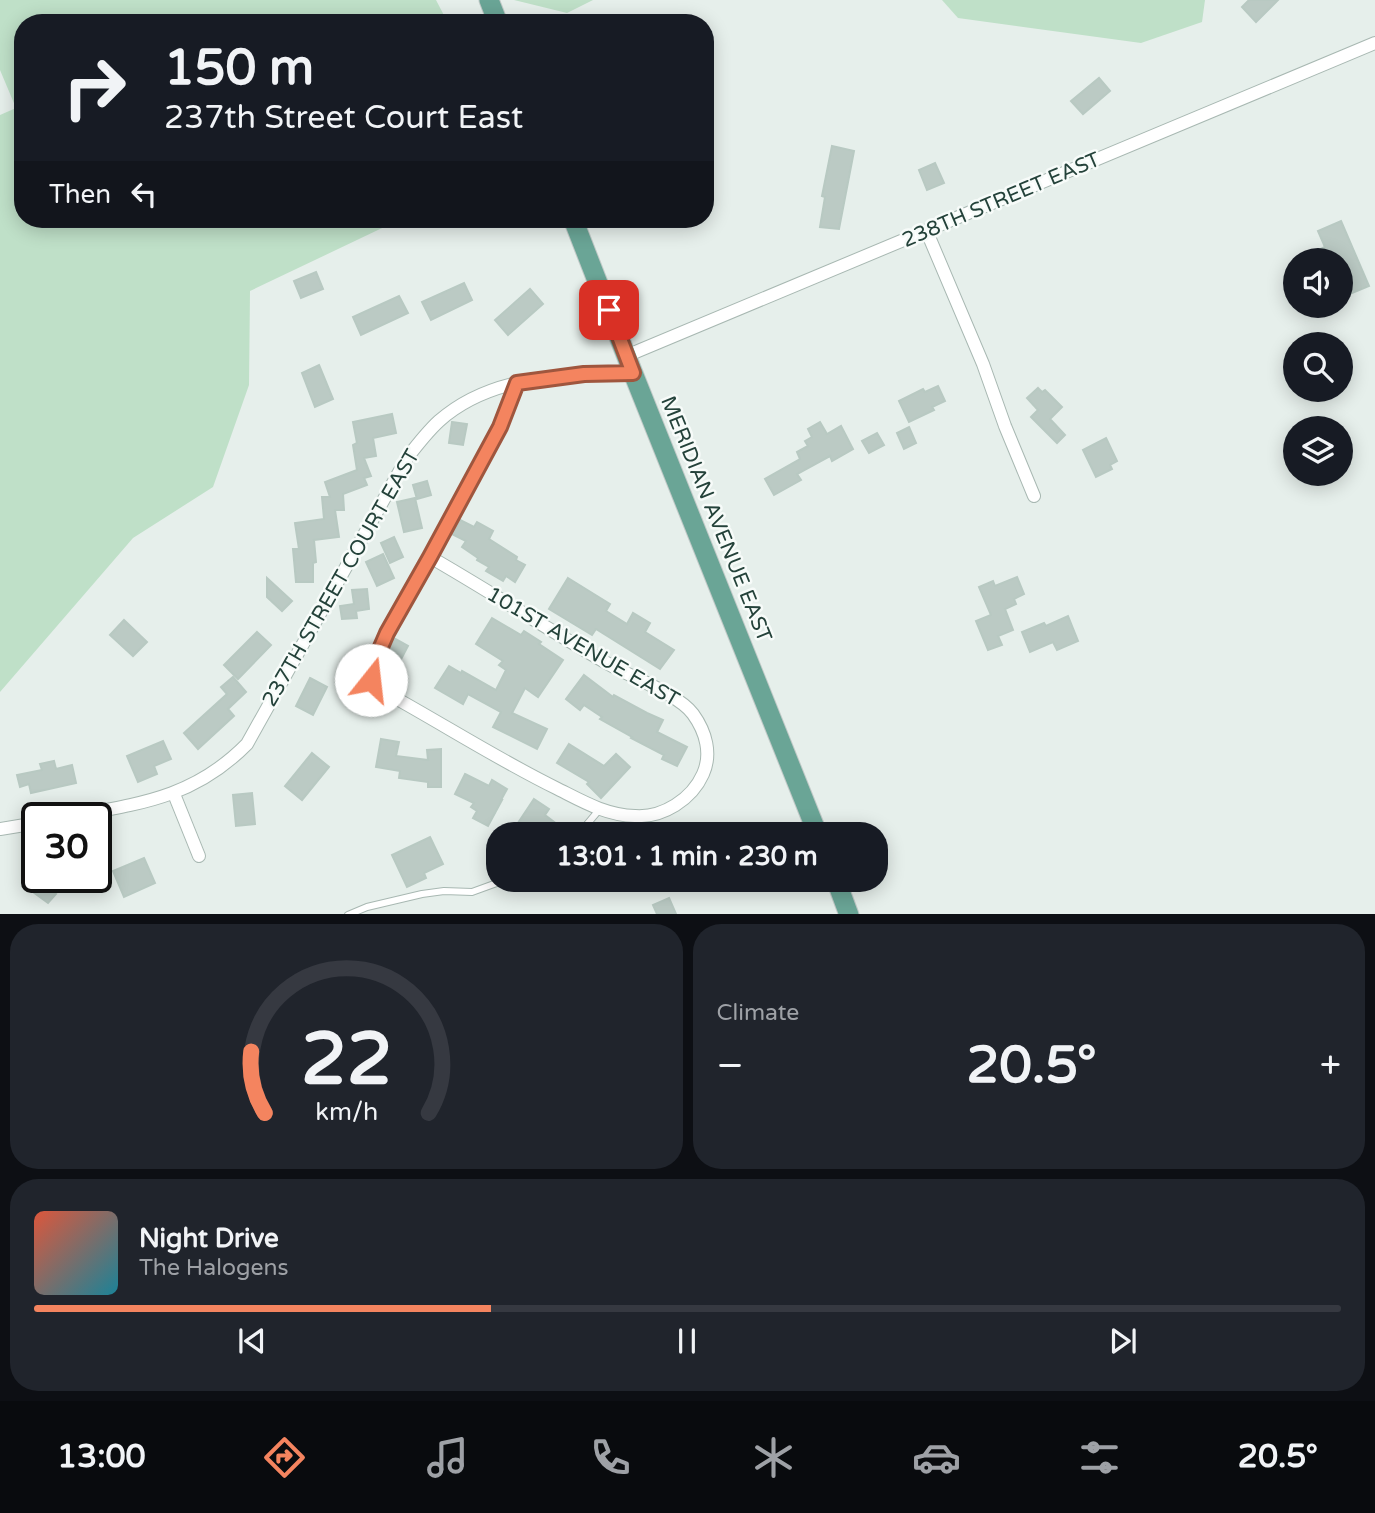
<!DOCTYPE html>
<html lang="en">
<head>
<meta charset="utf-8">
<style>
  :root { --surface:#171b24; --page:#20242c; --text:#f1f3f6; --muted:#9ea1a6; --line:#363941; --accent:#f4845f }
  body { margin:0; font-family:"Varela Round",sans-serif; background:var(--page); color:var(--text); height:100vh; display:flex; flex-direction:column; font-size:26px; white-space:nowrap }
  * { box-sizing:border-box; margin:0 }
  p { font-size:23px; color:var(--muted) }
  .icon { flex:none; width:38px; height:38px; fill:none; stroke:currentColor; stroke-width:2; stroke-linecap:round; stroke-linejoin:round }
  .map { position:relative; height:914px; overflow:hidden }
  .drawer { display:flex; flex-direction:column; gap:10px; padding:10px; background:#0d0f14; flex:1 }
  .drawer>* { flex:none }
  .guide { position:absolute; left:14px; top:14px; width:700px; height:214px; border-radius:28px; box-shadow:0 4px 18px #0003; background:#171b24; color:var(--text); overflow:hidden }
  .buttons { position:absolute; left:1283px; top:248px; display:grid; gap:14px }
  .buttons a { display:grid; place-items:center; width:70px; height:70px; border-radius:50%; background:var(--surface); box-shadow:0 4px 18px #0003; font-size:35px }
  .speed { position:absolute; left:21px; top:802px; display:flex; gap:14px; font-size:35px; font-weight:700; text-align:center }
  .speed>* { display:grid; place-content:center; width:91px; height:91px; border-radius:50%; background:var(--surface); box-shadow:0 4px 18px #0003; line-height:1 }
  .speed .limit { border:4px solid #111; border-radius:10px; background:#fff; color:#111 }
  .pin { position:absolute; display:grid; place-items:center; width:60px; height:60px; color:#fff; margin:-30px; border-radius:14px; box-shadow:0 4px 10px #0006 }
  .me { position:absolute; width:77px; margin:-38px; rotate:16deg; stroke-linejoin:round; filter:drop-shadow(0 0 5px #0008) }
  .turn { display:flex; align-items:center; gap:24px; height:147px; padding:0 35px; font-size:32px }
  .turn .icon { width:91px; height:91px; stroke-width:2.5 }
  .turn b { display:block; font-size:49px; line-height:60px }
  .then { display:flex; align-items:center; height:66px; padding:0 35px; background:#0003; gap:14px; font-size:26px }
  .big { font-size:52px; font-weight:800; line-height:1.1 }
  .drawer .widget { flex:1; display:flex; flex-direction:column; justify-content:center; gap:10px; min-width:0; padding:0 24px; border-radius:28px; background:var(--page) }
  .drawer .dial { align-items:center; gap:0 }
  .dial svg { height:182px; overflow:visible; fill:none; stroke:var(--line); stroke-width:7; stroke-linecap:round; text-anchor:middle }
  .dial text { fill:var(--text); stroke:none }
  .song { display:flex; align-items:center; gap:21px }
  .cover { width:84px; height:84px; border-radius:10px; background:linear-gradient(135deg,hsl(10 70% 55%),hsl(190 70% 35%)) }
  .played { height:7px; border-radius:4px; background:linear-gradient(90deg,var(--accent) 35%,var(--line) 35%) }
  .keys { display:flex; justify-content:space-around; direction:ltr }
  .heat { display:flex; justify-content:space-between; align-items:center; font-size:38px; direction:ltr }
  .drawer .tiles { flex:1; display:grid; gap:10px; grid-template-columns:1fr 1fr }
  .widget:last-child { grid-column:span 2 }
  .trip { position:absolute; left:486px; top:822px; width:402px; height:70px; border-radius:28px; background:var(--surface); box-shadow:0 4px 18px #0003; font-weight:800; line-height:70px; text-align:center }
  .tabs { display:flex; height:112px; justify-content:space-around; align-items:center; background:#090b0e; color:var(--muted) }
  .tabs .icon { width:49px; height:49px }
  .tabs .selected { color:var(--accent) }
  .tabs b { font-size:32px; color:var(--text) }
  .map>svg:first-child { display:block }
  .green { fill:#bfe0c8 }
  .building { fill:#bbcac4; stroke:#b8c9c2; stroke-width:2 }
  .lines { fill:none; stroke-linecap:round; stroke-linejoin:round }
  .service-casing { stroke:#a8b8b2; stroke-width:8 }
  .minor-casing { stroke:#a8b8b2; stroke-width:14 }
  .primary-casing { stroke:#c2cac8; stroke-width:21 }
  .service { stroke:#fff; stroke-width:6 }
  .minor { stroke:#fff; stroke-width:12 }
  .primary { stroke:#6aa596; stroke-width:19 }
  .route-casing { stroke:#9f563e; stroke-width:18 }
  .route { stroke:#f4845f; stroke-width:12 }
  .labels { text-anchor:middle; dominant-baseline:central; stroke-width:5; stroke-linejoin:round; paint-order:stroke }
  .street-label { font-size:21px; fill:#24423a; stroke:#f7fbf9 }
</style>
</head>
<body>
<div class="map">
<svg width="1375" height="915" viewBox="0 0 1375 915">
  <rect width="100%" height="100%" fill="#e6efeb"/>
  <g class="green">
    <polygon points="0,0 436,0 448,23 23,23 23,219 401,219 250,291 249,385 213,487 133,538 0,692 0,115 16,108 0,70"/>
    <polygon points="514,0 593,0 567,13"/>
    <polygon points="942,0 1205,0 1202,22 1141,43 958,18"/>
  </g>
  <g class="building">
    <polygon points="1249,0 1278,0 1256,22 1242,7"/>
    <polygon points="1099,78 1110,91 1083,114 1071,101"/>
    <polygon points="832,146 854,151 839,229 820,227 825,197 822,196"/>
    <polygon points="935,163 944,183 927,190 919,170"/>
    <polygon points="1341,221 1369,286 1340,298 1340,261 1294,261 1325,247 1318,231"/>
    <polygon points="316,272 323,289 301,298 294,281"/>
    <polygon points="464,283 472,300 431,320 422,302"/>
    <polygon points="530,289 543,304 508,335 495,320"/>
    <polygon points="399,296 408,313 361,335 353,317"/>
    <polygon points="319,365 333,399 315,407 302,373"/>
    <polygon points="938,386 945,401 932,407 934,410 909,422 899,401 923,389 925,392"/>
    <polygon points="1038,388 1042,392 1045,390 1062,407 1050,419 1065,435 1057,443 1031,417 1038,410 1027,398"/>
    <polygon points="392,414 396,433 373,438 376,456 364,458 371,476 364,478 367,485 343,494 344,510 335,510 339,537 314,540 316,562 313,563 313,582 296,582 293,549 299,549 295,523 324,519 322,497 330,497 325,482 357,470 353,445 357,443 353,422"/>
    <polygon points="452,422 467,424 463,445 449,443"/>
    <polygon points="820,422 827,434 841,426 853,449 832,461 830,456 797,474 801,480 774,495 765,479 800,459 797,452 808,446 805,441 812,437 808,429"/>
    <polygon points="909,427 916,443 904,449 897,433"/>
    <polygon points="877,433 884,445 869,453 862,441"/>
    <polygon points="1106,438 1117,461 1110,465 1112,469 1096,477 1083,450"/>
    <polygon points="427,481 431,495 417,499 413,485"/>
    <polygon points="415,498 422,528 404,532 397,502"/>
    <polygon points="460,520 474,527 477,522 493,531 489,539 517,557 516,560 525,565 515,582 506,576 503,581 486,571 489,567 477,560 478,558 462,547 466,541 452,534"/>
    <polygon points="394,537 403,557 390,563 381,543"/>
    <polygon points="383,554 394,578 377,586 366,562"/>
    <polygon points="1017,577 1024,594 1014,599 1016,604 1005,609 1013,630 998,636 1002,645 988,650 976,621 991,615 979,587 993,581 995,586"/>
    <polygon points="267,578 292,601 282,611 267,597"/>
    <polygon points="568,578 610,604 606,611 627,624 633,613 650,623 645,632 674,650 660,669 596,629 592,635 549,609"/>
    <polygon points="367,589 369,609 356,611 357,618 342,619 340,606 354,604 352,590"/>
    <polygon points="1068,616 1078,641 1057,650 1053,642 1030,652 1022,632 1044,623 1046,626"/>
    <polygon points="492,618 521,635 524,631 541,642 539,644 563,660 538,697 525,688 512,713 547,729 537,749 493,727 501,712 468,694 463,704 435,688 449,666 461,673 462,671 496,690 506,670 499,665 503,661 476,644"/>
    <polygon points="124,620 147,642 133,656 110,635"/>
    <polygon points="257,632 271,645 238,679 224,665"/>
    <polygon points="394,638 408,646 397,667 384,660"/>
    <polygon points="584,675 613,697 614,695 647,713 663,720 657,732 687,747 677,766 662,759 664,755 631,738 632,737 600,719 602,717 584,705 580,710 566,699"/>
    <polygon points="233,677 246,692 228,709 234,716 198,749 184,733 227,694 221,687"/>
    <polygon points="310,678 327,687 313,715 296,706"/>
    <polygon points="381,739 399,742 396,756 428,760 427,750 441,749 441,787 428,787 428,782 399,778 400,771 376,767"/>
    <polygon points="163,741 171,759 154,766 157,774 138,782 127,756"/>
    <polygon points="569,744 604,766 616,754 630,767 601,798 587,784 589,782 557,763"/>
    <polygon points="312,753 329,767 302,800 285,786"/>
    <polygon points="54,761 56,769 72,765 76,783 31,793 29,784 20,787 17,775 42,770 40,764"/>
    <polygon points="465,774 489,786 492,780 507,789 501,800 502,800 488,826 473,818 477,811 471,807 474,803 455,794"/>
    <polygon points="252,793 255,824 236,826 233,795"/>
    <polygon points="534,799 549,809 545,815 562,828 557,835 510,835"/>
    <polygon points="430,837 443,864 424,873 426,878 407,887 392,855"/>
    <polygon points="144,858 155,883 124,897 113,871"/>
    <polygon points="39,877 60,877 50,890 56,894 48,903 29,889"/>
    <polygon points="669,898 676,914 657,914 653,905"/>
  </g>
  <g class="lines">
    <g class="service-casing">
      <g id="service">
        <polyline points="578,835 599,810"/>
        <polyline points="348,915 367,907 422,894 444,891 472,892 505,880"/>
      </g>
    </g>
    <g class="minor-casing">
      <g id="minor">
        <polyline points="927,232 983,364 1005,426 1034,496"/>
        <polyline points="626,356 1375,43"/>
        <path d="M430,557C491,592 550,631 612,666C634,678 679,695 693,714C706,732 712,754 703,774C692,799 663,818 635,816C605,815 582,801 556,788C499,760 446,726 390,695L371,680C371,648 415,585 431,555C454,512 477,469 500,427L509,405L517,383"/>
        <polyline points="174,794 199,856"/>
        <path d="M66,817C137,804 193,799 247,744L407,458C417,445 427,432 439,421C492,374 566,375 633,373"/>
        <polyline points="0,829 37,823"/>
      </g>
    </g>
    <g class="primary-casing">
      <g id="primary">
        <polyline points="489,0 498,23"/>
        <polyline points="573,219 633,373 818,835"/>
        <polyline points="836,880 849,915"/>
      </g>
    </g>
    <use href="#service" class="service"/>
    <use href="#minor" class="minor"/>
    <use href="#primary" class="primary"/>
  </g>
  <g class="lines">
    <g class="route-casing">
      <polyline id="route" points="371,680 371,670 387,633 430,557 500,427 517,383 584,374 633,373 609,310"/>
    </g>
    <use href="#route" class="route"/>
  </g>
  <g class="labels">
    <g class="street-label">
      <text transform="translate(1001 200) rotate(-23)">238TH STREET EAST</text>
      <text transform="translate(716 519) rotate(68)">MERIDIAN AVENUE EAST</text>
      <text transform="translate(341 578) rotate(-60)">237TH STREET COURT EAST</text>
      <text transform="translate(583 647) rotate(30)">101ST AVENUE EAST</text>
    </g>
  </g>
</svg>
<div class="buttons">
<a><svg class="icon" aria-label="sound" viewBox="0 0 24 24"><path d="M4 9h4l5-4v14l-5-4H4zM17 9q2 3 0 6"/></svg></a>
<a><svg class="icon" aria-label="search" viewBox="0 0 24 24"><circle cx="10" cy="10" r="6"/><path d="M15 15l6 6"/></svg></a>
<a><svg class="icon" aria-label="layers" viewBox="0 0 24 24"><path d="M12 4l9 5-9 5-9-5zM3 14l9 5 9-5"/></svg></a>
</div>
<div class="speed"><div class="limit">30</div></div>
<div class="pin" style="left:609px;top:310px;background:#d93025"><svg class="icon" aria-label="arrive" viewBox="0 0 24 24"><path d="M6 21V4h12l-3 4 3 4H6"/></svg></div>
<svg class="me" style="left:371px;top:680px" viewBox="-20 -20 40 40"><circle r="19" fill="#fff"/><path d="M0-13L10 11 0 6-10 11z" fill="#f4845f"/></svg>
<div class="trip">13:01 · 1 min · 230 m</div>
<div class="guide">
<div class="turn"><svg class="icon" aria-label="right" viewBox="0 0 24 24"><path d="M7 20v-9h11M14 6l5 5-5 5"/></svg><div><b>150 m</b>237th Street Court East</div></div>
<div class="then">Then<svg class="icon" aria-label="left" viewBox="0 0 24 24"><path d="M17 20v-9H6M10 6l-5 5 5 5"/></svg></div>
</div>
</div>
<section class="drawer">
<div class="tiles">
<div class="widget dial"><svg viewBox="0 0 100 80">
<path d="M14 69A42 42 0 1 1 86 69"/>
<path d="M14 69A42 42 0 0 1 8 42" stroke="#f4845f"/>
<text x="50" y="56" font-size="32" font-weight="700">22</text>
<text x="50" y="72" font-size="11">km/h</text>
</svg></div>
<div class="widget"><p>Climate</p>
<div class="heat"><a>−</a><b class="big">20.5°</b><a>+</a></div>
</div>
<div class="widget">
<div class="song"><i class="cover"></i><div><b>Night Drive</b><p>The Halogens</p></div></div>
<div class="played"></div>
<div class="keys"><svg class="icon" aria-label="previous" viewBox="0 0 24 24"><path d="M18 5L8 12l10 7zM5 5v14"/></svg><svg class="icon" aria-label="pause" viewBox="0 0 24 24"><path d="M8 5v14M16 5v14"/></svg><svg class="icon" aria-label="next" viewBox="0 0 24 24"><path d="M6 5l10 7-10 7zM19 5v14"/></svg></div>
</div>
</div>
</section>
<nav class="tabs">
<b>13:00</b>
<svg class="icon selected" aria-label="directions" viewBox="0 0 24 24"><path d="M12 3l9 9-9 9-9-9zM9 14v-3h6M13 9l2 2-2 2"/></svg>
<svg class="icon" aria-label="music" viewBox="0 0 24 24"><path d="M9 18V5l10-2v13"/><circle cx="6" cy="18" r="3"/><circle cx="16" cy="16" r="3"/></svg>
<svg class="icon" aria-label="phone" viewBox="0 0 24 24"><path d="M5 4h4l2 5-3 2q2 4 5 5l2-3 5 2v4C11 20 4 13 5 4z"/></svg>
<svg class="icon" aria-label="climate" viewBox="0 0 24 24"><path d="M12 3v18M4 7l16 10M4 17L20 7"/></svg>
<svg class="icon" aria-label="car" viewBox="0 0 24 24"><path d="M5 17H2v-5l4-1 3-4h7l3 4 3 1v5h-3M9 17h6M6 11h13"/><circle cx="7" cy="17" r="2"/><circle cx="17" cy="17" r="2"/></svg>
<svg class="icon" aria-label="filters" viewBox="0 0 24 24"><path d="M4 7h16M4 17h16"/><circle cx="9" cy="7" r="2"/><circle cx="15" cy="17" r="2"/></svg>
<b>20.5°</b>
</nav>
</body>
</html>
